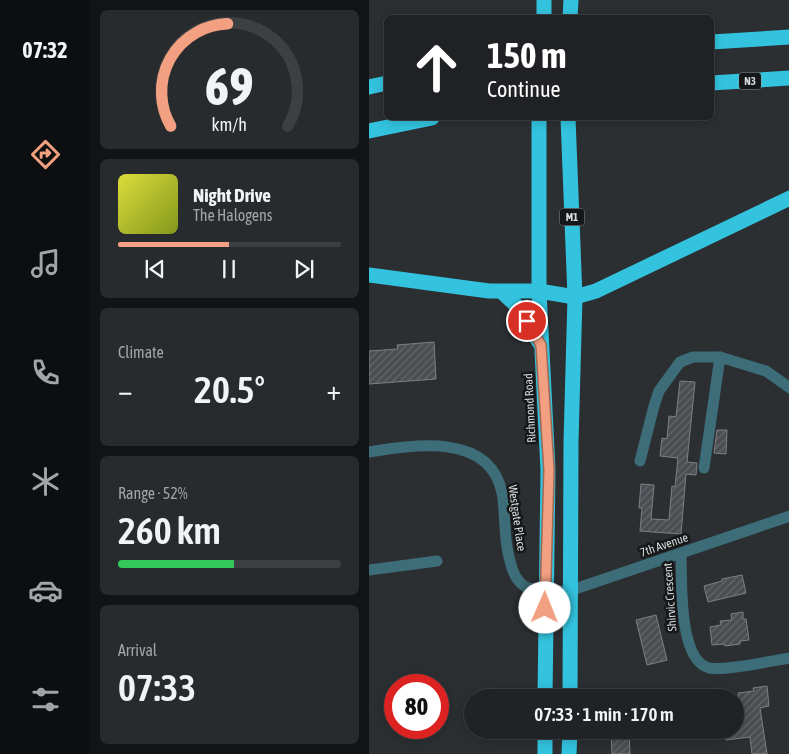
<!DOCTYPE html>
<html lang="en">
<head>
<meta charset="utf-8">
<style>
  :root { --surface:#202326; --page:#282b2e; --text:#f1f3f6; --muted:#a2a4a7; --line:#3d4043; --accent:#f2a081 }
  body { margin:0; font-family:"Asap Condensed",sans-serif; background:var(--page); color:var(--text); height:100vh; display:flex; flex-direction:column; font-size:19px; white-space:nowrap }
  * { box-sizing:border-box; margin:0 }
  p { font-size:16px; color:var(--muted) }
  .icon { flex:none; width:28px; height:28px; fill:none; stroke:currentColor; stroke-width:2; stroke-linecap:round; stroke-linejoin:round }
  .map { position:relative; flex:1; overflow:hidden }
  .sheet { display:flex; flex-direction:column; gap:10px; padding:10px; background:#121315; width:279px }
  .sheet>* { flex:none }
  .banner { position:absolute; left:15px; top:15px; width:330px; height:105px; border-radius:8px; box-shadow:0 2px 12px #0003,0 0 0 1px var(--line); background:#202124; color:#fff; overflow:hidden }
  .speed { position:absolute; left:15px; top:674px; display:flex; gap:10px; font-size:25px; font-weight:700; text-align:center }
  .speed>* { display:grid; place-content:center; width:65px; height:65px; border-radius:50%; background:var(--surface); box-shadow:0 2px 12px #0003,0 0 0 1px var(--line); line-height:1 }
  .speed .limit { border:8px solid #d22; background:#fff; color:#111 }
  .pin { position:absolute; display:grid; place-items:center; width:42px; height:42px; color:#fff; margin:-21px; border:2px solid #fff; border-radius:50%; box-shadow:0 1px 5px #0007 }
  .me { position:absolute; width:55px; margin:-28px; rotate:1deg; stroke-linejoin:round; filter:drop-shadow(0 0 4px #0008) }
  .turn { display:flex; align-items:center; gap:18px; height:105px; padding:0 20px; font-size:22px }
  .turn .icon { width:65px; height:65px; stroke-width:2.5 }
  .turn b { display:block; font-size:35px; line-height:42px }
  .big { font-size:38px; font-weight:600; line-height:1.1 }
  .sheet .tile { flex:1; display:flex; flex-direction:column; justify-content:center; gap:8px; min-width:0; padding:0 18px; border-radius:8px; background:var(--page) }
  .sheet .dial { align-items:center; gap:0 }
  .dial svg { height:130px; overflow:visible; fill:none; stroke:var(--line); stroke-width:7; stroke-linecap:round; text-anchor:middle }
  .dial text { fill:var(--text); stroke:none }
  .song { display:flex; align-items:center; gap:15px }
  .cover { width:60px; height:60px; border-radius:8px; background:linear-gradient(135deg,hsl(60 70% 55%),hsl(70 70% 35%)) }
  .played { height:5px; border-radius:2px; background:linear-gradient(90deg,var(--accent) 50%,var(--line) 50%) }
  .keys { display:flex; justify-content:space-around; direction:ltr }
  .heat { display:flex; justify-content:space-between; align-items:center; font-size:28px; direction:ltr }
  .charge { height:8px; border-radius:4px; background:linear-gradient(90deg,#34c759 52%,var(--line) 0) }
  .trip { position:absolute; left:95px; top:689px; width:280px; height:50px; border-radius:25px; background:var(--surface); box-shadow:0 2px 12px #0003,0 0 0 1px var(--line); font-weight:600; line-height:50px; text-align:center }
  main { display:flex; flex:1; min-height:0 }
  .menu { display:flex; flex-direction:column; width:90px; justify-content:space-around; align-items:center; background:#0d0e0f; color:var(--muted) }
  .menu .icon { width:35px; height:35px }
  .menu .active { color:var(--accent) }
  .menu b { font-size:22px; color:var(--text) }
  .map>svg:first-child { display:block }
  .building { fill:url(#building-hatch); stroke:#7e7f85 }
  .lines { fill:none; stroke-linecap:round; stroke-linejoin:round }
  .minor { stroke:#3d6d78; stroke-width:11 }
  .highway { stroke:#33c3de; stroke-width:15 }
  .route-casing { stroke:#9d6854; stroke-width:12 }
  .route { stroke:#f2a081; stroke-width:9 }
  .labels { text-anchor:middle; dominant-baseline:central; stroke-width:5; stroke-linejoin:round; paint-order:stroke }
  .shield { fill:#151718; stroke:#9da0a1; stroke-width:1 }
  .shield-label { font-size:11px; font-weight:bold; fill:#d7dadc }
  .street-label { font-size:12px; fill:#d7dadc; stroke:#151718 }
</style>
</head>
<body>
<main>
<nav class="menu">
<b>07:32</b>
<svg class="icon active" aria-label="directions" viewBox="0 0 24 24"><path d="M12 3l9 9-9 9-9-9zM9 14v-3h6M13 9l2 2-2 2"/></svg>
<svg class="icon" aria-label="music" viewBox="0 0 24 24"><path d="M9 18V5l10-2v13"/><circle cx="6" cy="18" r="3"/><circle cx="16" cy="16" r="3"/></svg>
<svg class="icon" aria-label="phone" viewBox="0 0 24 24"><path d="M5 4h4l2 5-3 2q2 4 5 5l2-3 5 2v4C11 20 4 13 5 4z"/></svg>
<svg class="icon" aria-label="climate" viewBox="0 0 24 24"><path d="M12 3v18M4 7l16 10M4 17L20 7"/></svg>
<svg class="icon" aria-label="car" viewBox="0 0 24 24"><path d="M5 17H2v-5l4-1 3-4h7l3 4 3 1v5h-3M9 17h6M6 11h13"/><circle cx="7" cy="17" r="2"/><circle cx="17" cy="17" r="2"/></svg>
<svg class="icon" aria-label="filters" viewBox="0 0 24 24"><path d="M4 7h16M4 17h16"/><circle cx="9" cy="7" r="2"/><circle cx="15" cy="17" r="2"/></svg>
</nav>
<section class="sheet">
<div class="tile dial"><svg viewBox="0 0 100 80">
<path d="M14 69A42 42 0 1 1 86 69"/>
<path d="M14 69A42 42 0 0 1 49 6" stroke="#f2a081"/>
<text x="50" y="56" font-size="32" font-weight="700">69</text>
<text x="50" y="72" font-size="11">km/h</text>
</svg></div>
<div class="tile">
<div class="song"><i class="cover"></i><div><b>Night Drive</b><p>The Halogens</p></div></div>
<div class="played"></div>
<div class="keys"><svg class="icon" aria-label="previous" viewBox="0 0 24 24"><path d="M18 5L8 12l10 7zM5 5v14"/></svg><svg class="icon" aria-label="pause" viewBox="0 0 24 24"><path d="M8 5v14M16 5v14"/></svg><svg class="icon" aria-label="next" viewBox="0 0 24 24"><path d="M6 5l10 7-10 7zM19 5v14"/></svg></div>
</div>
<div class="tile"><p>Climate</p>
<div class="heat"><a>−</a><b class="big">20.5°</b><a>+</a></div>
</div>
<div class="tile"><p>Range · 52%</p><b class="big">260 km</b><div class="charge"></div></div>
<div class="tile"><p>Arrival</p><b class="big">07:33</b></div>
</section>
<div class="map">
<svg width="421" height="754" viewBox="0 0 421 754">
  <defs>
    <pattern id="building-hatch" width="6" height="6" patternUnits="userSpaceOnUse" patternTransform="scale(1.25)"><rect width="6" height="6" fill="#4c4d52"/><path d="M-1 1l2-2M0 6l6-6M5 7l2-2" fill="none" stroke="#65666a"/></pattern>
  </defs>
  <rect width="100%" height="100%" fill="#2b2f32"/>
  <g class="building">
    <polygon points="65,342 67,379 0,384 0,351 29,349 28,345"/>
    <polygon points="311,381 326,382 318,462 328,463 327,475 317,474 312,534 271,531 273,508 270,508 272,484 285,485 282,519 300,520 303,486 306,487 309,458 291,456 293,438 298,439 300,416 307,417"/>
    <polygon points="348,430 358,430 357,454 345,453"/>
    <polygon points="373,575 377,593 339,602 335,586 353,581 353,579"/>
    <polygon points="374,612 374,619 377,619 380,640 371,641 371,644 356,646 356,644 343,645 341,627 352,625 351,621 363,620 362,614"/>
    <polygon points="287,615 298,660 278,665 267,620"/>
    <polygon points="398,686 400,706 391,708 398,754 383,754 381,737 357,740 355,730 366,730 366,726 373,725 369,693 385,691 384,688"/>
    <polygon points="260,731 261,754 243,754 242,732"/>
  </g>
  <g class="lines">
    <g class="minor">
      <path d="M0,452C44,445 121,432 133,493C137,515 134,538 141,561C143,570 146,580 155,586C165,592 189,591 200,591L421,516"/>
      <polyline points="271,461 285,406 290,391 311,362 324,357 351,357 397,371 421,388"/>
      <polyline points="335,468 351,357"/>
      <path d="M312,554C313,580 309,660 340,668C355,671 402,661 421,658"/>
      <polyline points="0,570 68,561"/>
    </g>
    <g class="highway">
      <polyline points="175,18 175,0"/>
      <polyline points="201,18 202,0"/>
      <polyline points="342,42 421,37"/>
      <polyline points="342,83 421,78"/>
      <polyline points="0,87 18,83"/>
      <polyline points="170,118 170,291 179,470 176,698"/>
      <polyline points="199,118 206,297 202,442 201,698"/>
      <polyline points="0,131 63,118"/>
      <polyline points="0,275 120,291 170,291 206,297 227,291 421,198"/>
      <polyline points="133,292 147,305 170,342"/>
      <polyline points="176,754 176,730"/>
      <polyline points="200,754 201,730"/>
    </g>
  </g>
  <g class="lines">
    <g class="route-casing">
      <polyline id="route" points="158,321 172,345 180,470 176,608"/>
    </g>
    <use href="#route" class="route"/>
  </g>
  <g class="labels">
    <g class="shield">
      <rect x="370" y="72.5" width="22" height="17" rx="4"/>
      <rect x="190.5" y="208.5" width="25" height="17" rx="4"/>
    </g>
    <g class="shield-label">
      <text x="381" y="81">N3</text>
      <text x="203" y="217">M1</text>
    </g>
    <g class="street-label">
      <text transform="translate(161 408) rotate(-93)">Richmond Road</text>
      <text transform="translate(148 518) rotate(82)">Westgate Place</text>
      <text transform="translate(295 545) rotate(-19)">7th Avenue</text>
      <text transform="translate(301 597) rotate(-94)">Shirvic Crescent</text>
    </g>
  </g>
</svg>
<div class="speed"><div class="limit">80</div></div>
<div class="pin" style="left:158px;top:321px;background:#d93025"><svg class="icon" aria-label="arrive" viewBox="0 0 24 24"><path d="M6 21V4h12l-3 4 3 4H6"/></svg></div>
<svg class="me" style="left:176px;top:608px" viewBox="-20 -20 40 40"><circle r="19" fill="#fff"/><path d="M0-13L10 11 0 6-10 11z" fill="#f2a081"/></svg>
<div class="trip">07:33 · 1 min · 170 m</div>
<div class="banner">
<div class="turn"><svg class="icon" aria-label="ahead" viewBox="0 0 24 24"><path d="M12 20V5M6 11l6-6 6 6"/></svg><div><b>150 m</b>Continue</div></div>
</div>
</div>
</main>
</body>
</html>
